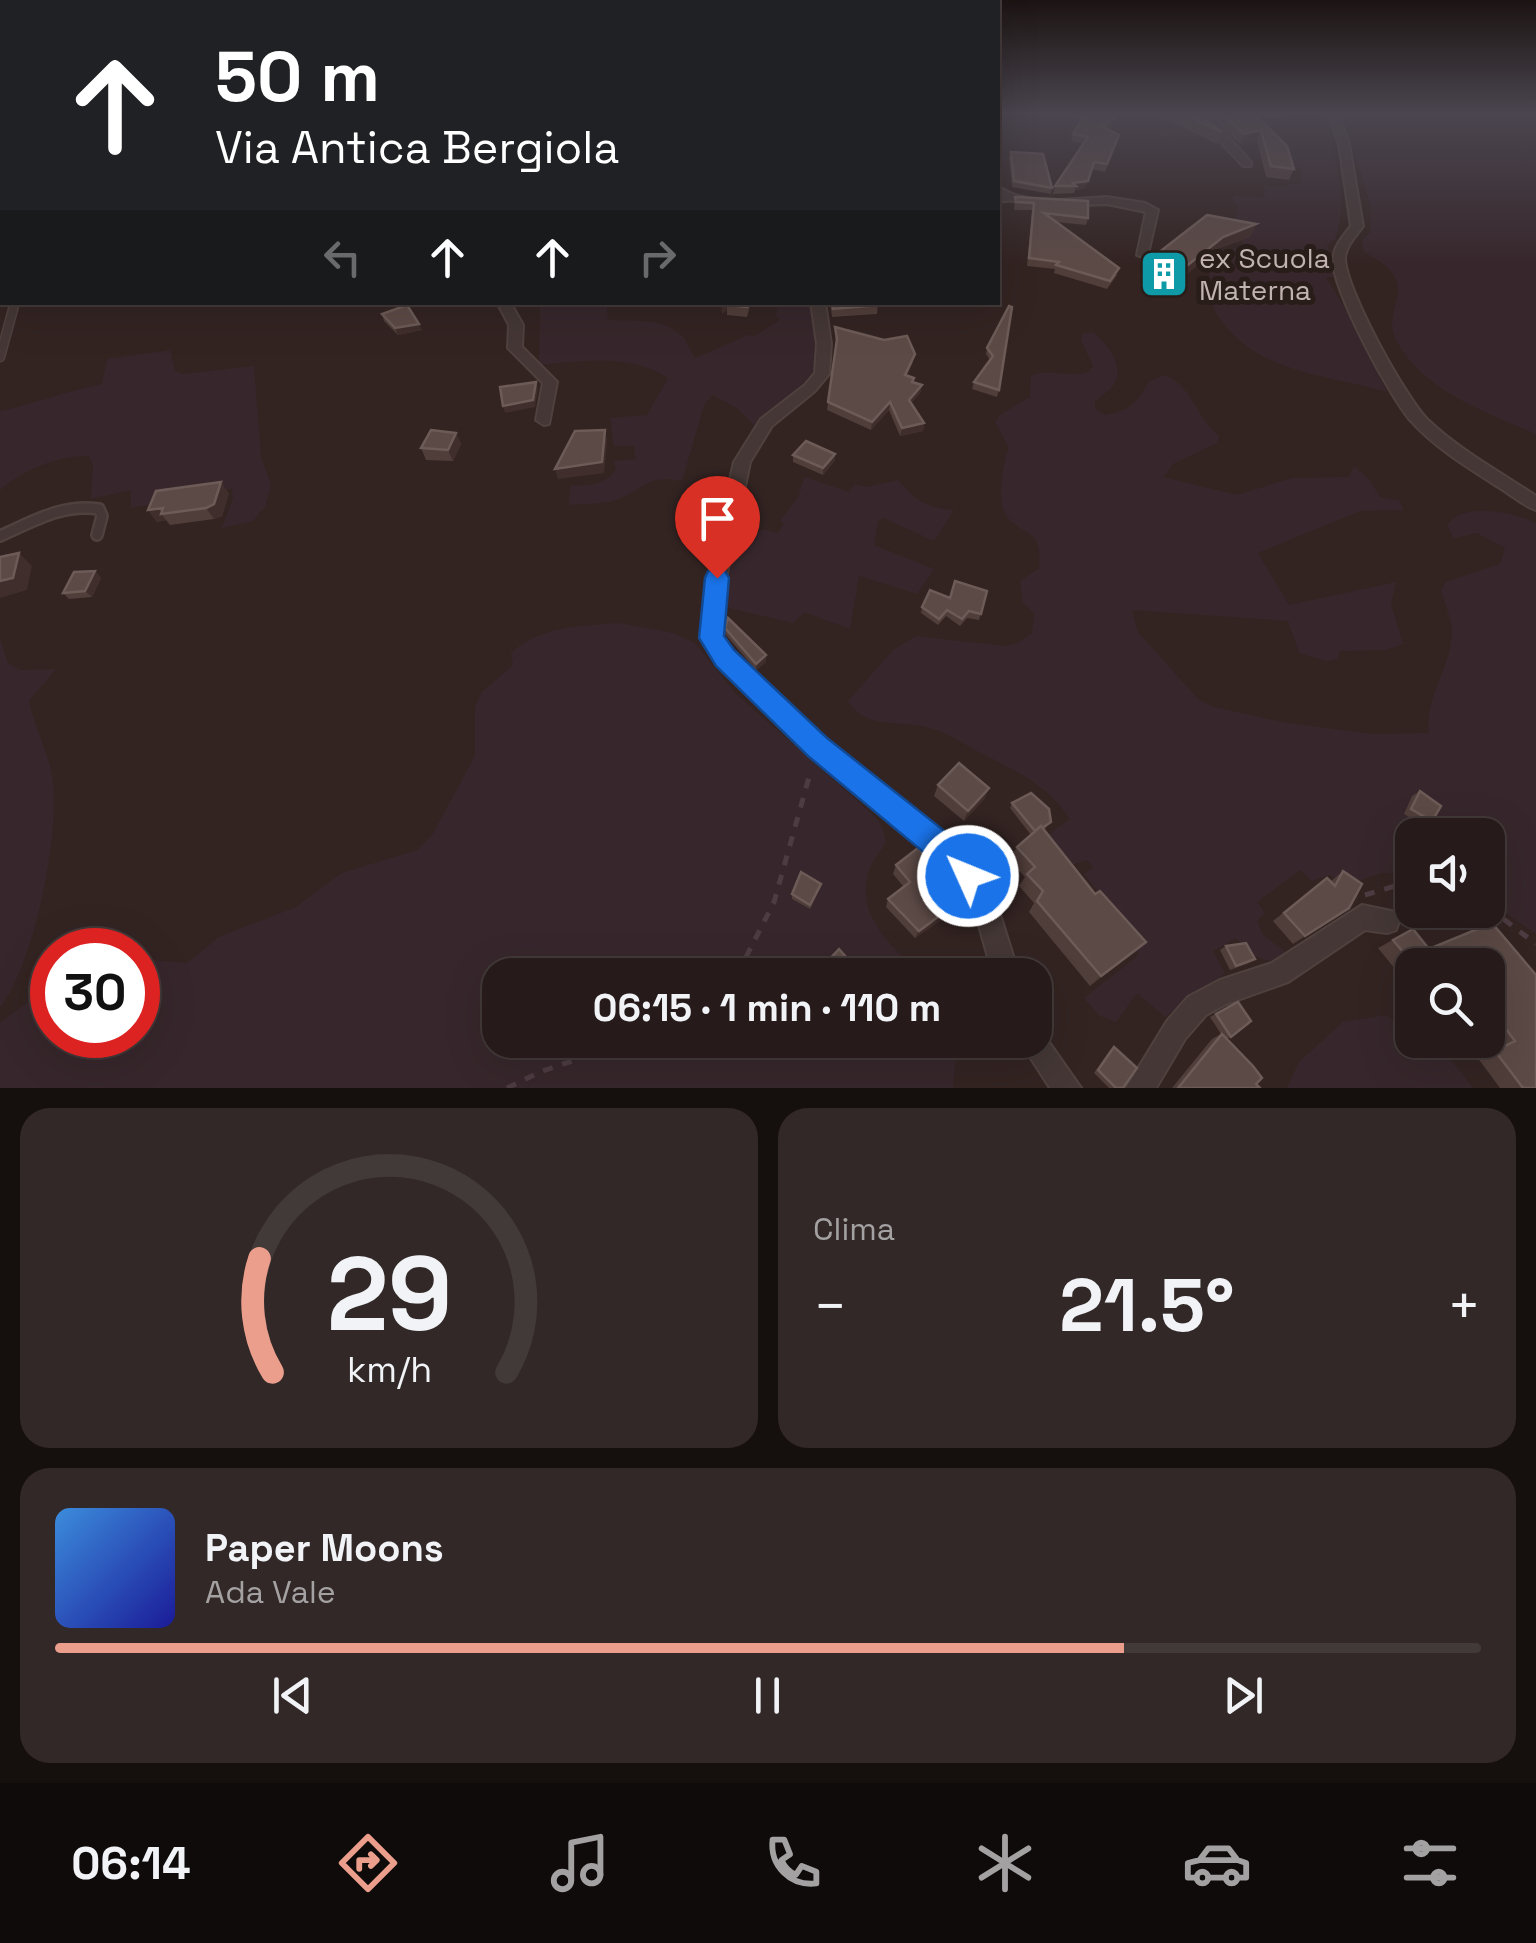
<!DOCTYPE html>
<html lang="it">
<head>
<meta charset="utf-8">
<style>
  :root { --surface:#261b1a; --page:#322827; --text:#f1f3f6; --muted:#a4a1a2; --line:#423939; --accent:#ea9e8b }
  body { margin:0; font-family:"Space Grotesk",sans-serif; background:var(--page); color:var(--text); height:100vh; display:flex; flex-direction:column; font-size:38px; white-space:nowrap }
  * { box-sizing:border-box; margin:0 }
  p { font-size:32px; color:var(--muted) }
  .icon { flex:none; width:55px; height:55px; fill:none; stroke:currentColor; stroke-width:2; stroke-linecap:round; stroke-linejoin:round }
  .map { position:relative; height:1088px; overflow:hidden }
  .panel { display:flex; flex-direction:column; gap:20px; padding:20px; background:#150f0e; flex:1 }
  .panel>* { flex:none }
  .banner { position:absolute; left:0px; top:0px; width:1000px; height:305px; box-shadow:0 10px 40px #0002,0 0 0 2px var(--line); background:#202124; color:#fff; overflow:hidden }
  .controls { position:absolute; left:1395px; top:818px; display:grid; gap:20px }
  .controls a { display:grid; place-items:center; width:110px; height:110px; border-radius:20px; background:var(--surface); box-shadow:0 10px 40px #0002,0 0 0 2px var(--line); font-size:50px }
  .speed { position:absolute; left:30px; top:928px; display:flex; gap:20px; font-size:50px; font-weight:700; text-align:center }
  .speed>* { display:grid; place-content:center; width:130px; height:130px; border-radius:50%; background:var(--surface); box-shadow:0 10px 40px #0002,0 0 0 2px var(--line); line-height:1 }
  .speed .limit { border:15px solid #d22; background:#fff; color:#111 }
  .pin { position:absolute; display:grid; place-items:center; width:85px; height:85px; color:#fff; margin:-102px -42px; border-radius:50% 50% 50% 0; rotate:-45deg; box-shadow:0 0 10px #0007 }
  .pin .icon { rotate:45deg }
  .me { position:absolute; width:110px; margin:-55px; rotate:314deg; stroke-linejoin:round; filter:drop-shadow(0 0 8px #0008) }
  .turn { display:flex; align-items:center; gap:35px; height:210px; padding:0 50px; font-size:45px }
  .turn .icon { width:130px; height:130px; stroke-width:2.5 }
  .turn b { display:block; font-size:70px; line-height:85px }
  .lanes { display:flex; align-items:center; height:95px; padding:0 50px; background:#0003; justify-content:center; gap:50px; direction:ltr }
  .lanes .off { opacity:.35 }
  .big { font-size:75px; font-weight:700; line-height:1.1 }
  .panel .card { flex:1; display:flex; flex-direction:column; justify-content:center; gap:15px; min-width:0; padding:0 35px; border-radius:30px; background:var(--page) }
  .panel .dial { align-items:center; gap:0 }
  .dial svg { height:260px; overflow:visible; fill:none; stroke:var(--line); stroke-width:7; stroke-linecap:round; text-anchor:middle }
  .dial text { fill:var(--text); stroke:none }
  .song { display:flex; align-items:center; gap:30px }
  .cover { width:120px; height:120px; border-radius:15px; background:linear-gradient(135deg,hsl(210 70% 55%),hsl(240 70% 35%)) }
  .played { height:10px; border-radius:5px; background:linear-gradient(90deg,var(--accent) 75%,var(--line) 75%) }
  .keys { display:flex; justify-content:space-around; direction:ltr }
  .heat { display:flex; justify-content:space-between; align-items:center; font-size:55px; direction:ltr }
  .panel .tiles { flex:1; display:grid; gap:20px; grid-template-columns:1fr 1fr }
  .card:last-child { grid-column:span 2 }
  .trip { position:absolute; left:482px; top:958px; width:570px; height:100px; border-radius:30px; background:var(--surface); box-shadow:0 10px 40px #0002,0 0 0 2px var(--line); font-weight:700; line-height:100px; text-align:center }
  .tab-bar { display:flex; height:160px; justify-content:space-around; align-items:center; background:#0f0b0a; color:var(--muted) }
  .tab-bar .icon { width:70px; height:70px }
  .tab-bar .active { color:var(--accent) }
  .tab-bar b { font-size:45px; color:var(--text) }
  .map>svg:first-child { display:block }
  .green { fill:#37272c }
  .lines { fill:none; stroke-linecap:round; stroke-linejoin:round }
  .lane-far2-casing { stroke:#4e413e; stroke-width:9 }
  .lane-far1-casing { stroke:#4e413e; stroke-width:11 }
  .lane-casing { stroke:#4e413e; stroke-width:14 }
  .street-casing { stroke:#4e413e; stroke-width:4 }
  .path { stroke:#4d3c42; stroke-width:5; stroke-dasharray:10 10; stroke-linecap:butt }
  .lane-far2 { stroke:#443735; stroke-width:5 }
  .lane-far1 { stroke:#443735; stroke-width:8 }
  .lane { stroke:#443735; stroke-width:9 }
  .street { fill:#443735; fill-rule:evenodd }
  .wall { fill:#503e3a }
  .shaded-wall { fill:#3f2e2b }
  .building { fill:#5c4a46; stroke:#6c5b57; stroke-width:2.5 }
  .route { fill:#1a73e8; stroke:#114b97; stroke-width:2.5 }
  .labels { text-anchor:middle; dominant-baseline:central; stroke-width:10; stroke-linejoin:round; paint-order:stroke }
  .far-poi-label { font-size:28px; fill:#c1b3af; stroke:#291d1a; text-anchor:start }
</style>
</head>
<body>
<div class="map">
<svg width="1536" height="1088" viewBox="0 0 1536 1088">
  <rect width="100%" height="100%" fill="#332422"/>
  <g class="green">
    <path d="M1343,113H1536V434C1487,413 1424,391 1397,342C1377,307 1429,286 1364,252L1362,240L1370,232L1371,208Z"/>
    <path d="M1266,119L1304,124L1325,121L1329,129C1337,167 1348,202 1335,240L1327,245L1337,277H1326L1352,320L1387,392C1322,373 1246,373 1212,305L1215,300L1207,268L1210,251L1241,248L1243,237L1235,221L1238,208L1233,202L1234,196L1262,198L1266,192L1262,186L1283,187L1302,182L1301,170L1292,164L1251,158L1228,141L1207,135L1166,141L1157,132L1199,122Z"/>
    <path d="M540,303H607L608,320C632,321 664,317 682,336C688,342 690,351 695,358L749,335L753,337L780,320L776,316L778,303H813L820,350L812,373L788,402L755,426L738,409L713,395L704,405L682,481C645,474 647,488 616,500C603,505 582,503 568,505L571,485C587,487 607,484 616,469L614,461L636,459L634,446H614L610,418L647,415L668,378C630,353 582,361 539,365Z"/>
    <path d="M1092,332C1107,342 1125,365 1114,384C1110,391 1100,396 1095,402V409L1104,415C1126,413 1140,402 1148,382L1165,375C1194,388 1194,415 1219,436L1217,443L1173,464L1163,477L1237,495L1292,478L1349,477L1354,466L1369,479L1380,497L1400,501L1403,510L1360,511L1258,553L1289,605L1396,582L1391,604L1403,644L1386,650L1340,651L1337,659L1326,661L1299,653L1288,621L1132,610L1138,632L1199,700L1214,707L1282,722L1371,734L1429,733C1424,703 1448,670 1452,638C1454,624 1445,605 1441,590L1446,582L1500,564L1505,548L1477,533L1454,538L1447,525C1463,501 1514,512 1536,523V934L1488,900V835H1412V873H1382L1347,885L1329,875L1312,881L1300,870L1257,902L1265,913L1257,921L1263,935L1287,953L1275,962L1250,955L1236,938L1213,951L1225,973L1165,1017L1137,993L1116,1022L1100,1016L1084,998L1139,955L1096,903L1102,897L1084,874L1093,867L1087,860L1071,865L1048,835L1070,819C1045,782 1013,770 975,750C962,743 948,733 933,729C902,718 867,732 848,701L893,650L916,636L1005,646L1018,643L1032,633L1034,613L1023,603L1020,581L1039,568C1042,529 1029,539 1008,518C996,506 1002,462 1009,448L995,422L1000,415L1030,397L1031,376C1049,367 1069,379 1089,372L1093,366L1081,340L1082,334Z"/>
    <path d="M170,350L175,371L183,374L254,366L261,457L271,485L265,507L253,521L222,528L233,498L232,489L131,508V490L91,499L93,465L89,456C58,455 23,470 0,490V411C35,404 66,391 102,384L107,359Z"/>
    <path d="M804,477L849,492L855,484L867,487L898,480C916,501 927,508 954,510L934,541L883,518L878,521L874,545L934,569L917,594L859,576L850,629L804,612L793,623L721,606L726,567L736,532L755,534L762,529L778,533L784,524L780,520L798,498Z"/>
    <path d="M619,623L673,633L695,643L735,693L871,813L882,826L886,842C881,851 873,860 869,870C853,913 894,952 925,975H500V1040H964L955,1066L953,1088H0V1022L52,985V1035H138V959L187,963L219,937L296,907L342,873L417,850L432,835L475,756V707L482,692L513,665L511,653C540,626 581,626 619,623Z"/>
    <path d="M0,638L8,663L20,670L56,669L29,701C35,729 50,755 53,783C59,840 34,963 0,1008Z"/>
    <path d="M1386,1015L1412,1034V1040C1439,1040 1459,1069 1473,1088H1287L1299,1062L1343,1022Z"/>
  </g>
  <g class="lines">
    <g class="lane-far2-casing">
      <polyline id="lane-far2" points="998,199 1012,198"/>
    </g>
    <g class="lane-far1-casing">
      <polyline id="lane-far1" points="0,357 15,302"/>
    </g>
    <g class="lane-casing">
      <path id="lane" d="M0,536C32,522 63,503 99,509L102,516L97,535"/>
    </g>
    <g class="street-casing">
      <g id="street">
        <path d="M1182,113C1212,113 1232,142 1251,162V166H1243L1208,129Z"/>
        <path d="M1328,113H1338L1349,144L1363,226C1356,236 1345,247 1345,259C1346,290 1406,399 1429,421C1461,451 1500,472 1536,496V510C1524,506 1514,497 1503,490C1470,469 1436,449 1410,420C1389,395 1333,291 1333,260C1333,247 1344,235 1351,226L1339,144Z"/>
        <path d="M998,187L1015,195L1041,201C1029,208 1009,201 998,194Z"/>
        <polygon points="1107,197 1145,203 1158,210 1147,258 1137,255 1146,212 1107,204 1061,206 1055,203 1061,200"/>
        <polygon points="2,216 2,225 0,226 0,217"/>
        <polygon points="497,302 510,302 523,325 522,347 557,382 549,424 544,425 536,420 543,383 508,348 509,325"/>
        <polygon points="811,302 825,302 831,344 829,374 815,391 772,426 750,462 726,578 721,636 732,652 824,740 964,851 998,908 1019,975 993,975 978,922 948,867 810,754 718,664 701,637 708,578 734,462 761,419 805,385 815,373 817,344"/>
        <polygon points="1362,905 1396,912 1399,921 1396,930 1387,933 1365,930 1288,982 1226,1004 1206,1015 1185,1039 1156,1088 1126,1088 1167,1021 1188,997 1220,980 1272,963"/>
        <polygon points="1035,1028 1041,1031 1081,1088 1050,1088 1019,1040 1035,1040"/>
      </g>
    </g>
    <g class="path">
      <polyline points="1365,895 1412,881"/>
      <polyline points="1488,907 1536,944"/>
      <polyline points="737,975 774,902 811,770"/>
      <polyline points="507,1088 540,1072 634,1040"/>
    </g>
    <use href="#lane-far2" class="lane-far2"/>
    <use href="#lane-far1" class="lane-far1"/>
    <use href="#lane" class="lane"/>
    <use href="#street" class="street"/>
  </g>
  <g class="wall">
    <polygon points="1068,113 1126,113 1107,129 1119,135 1105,172 1092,169 1085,188 1075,190 1074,193 1053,194 1055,186 1084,144 1071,141 1073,134 1081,120 1067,116"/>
    <polygon points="1154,113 1195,113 1222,132 1217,144"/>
    <polygon points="1199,113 1283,113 1281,118 1257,117 1294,169 1289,180 1266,177 1257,141 1240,144 1214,120"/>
    <polygon points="1011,152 1052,188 1051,194 1012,187 1009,158"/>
    <polygon points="1015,197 1088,218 1086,225 1056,222 1117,275 1107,289 1054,273 1055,269 1027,266 1032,210 1014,210"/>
    <polygon points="1256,224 1250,237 1217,249 1169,289 1140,276 1144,264"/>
    <polygon points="722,302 751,302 747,317 727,315 727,309 722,314"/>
    <polygon points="830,302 881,302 878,303 877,314 832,317"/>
    <polygon points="1012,307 999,390 997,397 972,389 974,382 990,360 986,354 987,348"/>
    <polygon points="382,314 422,330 398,335 384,321"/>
    <polygon points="835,327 913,362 907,375 914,383 922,385 920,393 911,403 924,423 923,431 900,436 889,410 871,430 827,410 836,345"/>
    <polygon points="456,433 461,444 453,461 426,460 421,448"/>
    <polygon points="793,455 835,460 823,475 793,462"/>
    <polygon points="229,493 222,516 214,519 170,525 166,520 157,522 148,510"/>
    <polygon points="95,571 101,578 92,597 69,599 63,593"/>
    <polygon points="987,591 979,620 967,618 960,626 946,616 938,625 921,613 922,607 950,598"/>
    <polygon points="725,628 766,655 766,662 756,670 725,634"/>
    <polygon points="938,785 989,788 984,799 964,821 934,796"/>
    <polygon points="1420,791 1432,821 1424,826 1404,814 1412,796"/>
    <polygon points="1012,803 1051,822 1044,830 1095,894 1146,942 1090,986 1029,912 1034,903 1019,886 1025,877 1009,860 1017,847 1031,835 1010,808"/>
    <polygon points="896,865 958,908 915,938 886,907 888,899 903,886 893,874"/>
    <polygon points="1343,871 1349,908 1293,944 1273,921 1327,878 1330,882"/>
    <polygon points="821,884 820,888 810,909 792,899 792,894"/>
    <polygon points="1492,923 1536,1088 1500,1088 1477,1057 1496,1047 1488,1035 1488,965 1412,965 1412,990 1378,948 1413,929 1429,949"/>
    <polygon points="1226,946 1255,959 1249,963 1230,970 1220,950"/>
    <polygon points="1238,1002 1231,1037 1227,1039 1260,1088 1172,1088 1212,1039 1221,1034 1210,1017"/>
    <polygon points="1114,1047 1123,1088 1109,1088 1094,1073 1110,1050"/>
  </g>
  <g class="shaded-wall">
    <polygon points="1120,113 1126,113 1101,134 1103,127"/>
    <polygon points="1261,130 1257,141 1240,144 1244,134"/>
    <polygon points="1092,169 1085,188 1075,190 1076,186 1073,183"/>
    <polygon points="1256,224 1250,237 1217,249 1169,289 1174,276 1223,237"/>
    <polygon points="723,302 729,302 727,305 727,309 722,314 721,304"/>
    <polygon points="419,324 422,330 398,335 395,328"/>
    <polygon points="536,382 538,389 535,407 505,413 503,406"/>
    <polygon points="922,385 920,393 908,407 909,400"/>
    <polygon points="890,402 889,410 871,430 872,422"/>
    <polygon points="924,423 923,431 900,436 902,428"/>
    <polygon points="605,430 607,441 604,473 558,479 555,469"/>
    <polygon points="456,433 461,444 453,461 448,450"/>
    <polygon points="835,454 835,460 823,475 823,468"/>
    <polygon points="221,482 229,493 222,516 214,519 206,508"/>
    <polygon points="163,508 161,514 166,520 157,522 148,510"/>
    <polygon points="19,553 32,566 27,590 0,598 0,581"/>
    <polygon points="95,571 101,578 92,597 85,591"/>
    <polygon points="766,655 766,662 756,670 756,664"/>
    <polygon points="989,788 984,799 964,821 968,811"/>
    <polygon points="962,899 958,908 915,938 919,931"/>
    <polygon points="1146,942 1134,953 1090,986 1101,976"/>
  </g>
  <g class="building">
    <polygon points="1084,113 1120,113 1103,127 1119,135 1107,164 1094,162 1088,181 1073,183 1076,186 1055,186 1088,137 1073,134 1085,114"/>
    <polygon points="1181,113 1195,113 1222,132"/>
    <polygon points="1222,113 1253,113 1287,146 1294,169 1271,166 1261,130 1244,134"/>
    <polygon points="998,146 1001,147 998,177"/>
    <polygon points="1011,152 1043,154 1052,188 1014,181"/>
    <polygon points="1015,197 1088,201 1088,218 1044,213 1119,268 1110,281 1056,265 1059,262 1029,258 1034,203 1016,202"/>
    <polygon points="1207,215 1256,224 1223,237 1174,276 1144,264"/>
    <polygon points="728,302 748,302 747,307 727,305"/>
    <polygon points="832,302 878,302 878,305 833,309"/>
    <polygon points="407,305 419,324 395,328 382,314"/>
    <polygon points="1009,306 1012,307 999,390 974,382 993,356 987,348"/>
    <polygon points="835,327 884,340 907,336 915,354 905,375 914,378 912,382 922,385 909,400 924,423 902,428 890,402 872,422 828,402 837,339"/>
    <polygon points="536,382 533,400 503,406 500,387"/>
    <polygon points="431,430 456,433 448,450 421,448"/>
    <polygon points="605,430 602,462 555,469 575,431"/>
    <polygon points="806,441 835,454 823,468 793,455"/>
    <polygon points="221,482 214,504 206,508 161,514 163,508 148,510 156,491"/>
    <polygon points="19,553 13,578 0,581 0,557"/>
    <polygon points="95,571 85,591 63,593 74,572"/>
    <polygon points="955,581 987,591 981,614 969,611 962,619 947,610 939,619 922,607 930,590 950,598"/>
    <polygon points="728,618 766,655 756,664 725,628"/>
    <polygon points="959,763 989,788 968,811 938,785"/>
    <polygon points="1420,791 1441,806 1432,821 1411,809"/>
    <polygon points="1031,793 1049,809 1051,822 1042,828 1041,826 1035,831 1012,803"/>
    <polygon points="1041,826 1095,894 1100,891 1146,942 1101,976 1037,901 1043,891 1027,874 1035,867 1017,847"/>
    <polygon points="918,848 962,899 919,931 888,899 910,882 896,865"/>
    <polygon points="1343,871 1362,884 1349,908 1305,936 1284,913 1327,878 1335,886"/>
    <polygon points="801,872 821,884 810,905 792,894"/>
    <polygon points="1492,923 1536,975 1536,1088 1523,1088 1495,1051 1515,1041 1491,1009 1488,1010 1488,965 1414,965 1393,940 1413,929 1429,949"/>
    <polygon points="1246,943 1255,959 1236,966 1226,946"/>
    <polygon points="839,949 854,966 846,975 821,975 829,966 826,963"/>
    <polygon points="1238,1002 1251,1021 1231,1037 1216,1014"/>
    <polygon points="1222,1034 1253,1066 1262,1078 1256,1084 1260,1088 1178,1088"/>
    <polygon points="1114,1047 1137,1068 1123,1088 1116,1088 1098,1070"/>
  </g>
  <linearGradient id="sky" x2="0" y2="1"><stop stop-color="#1c1413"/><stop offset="0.43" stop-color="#4a454f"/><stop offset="1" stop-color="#4a454f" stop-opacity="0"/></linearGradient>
  <rect width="1536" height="265" fill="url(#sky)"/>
  <polygon class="route" points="717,569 725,571 729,578 724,636 734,650 827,738 966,848 984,876 979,887 968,892 957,887 945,870 808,756 716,666 699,638 705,578 708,571"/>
  <defs>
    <g id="building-square" transform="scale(2.5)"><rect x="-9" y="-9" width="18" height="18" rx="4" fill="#0f9aa8" stroke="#291d1a"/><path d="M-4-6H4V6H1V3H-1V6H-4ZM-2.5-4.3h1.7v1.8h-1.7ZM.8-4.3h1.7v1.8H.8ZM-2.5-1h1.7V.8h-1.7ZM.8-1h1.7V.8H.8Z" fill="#fff"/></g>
  </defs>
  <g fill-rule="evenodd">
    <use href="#building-square" x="1164" y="274"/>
  </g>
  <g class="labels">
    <g class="far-poi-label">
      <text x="1199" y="258">ex Scuola<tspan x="1199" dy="32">Materna</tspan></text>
    </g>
  </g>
</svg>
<div class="controls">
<a><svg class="icon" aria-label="sound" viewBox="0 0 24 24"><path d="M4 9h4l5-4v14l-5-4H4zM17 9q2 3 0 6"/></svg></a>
<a><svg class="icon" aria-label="search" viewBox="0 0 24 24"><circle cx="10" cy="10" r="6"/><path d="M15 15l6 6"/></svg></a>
</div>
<div class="speed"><div class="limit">30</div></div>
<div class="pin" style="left:717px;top:578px;background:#d93025"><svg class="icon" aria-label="arrive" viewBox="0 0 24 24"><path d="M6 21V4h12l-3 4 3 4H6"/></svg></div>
<svg class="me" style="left:968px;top:876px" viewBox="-20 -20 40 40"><circle r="17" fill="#1a73e8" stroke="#fff" stroke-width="3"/><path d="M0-11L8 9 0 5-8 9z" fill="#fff"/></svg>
<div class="trip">06:15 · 1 min · 110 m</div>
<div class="banner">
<div class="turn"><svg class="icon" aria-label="ahead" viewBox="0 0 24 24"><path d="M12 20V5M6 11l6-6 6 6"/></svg><div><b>50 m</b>Via Antica Bergiola</div></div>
<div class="lanes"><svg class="icon off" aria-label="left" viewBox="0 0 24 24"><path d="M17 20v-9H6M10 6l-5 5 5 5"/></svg><svg class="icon" aria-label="ahead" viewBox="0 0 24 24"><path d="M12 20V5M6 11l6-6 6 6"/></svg><svg class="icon" aria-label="ahead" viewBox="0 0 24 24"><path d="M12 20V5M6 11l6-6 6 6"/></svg><svg class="icon off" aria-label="right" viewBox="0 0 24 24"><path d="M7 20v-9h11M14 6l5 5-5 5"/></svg></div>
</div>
</div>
<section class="panel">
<div class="tiles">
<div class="card dial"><svg viewBox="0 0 100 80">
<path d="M14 69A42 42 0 1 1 86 69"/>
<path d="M14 69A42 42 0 0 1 10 34" stroke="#ea9e8b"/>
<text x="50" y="56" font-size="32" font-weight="700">29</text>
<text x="50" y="72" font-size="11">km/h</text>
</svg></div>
<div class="card"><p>Clima</p>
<div class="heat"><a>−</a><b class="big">21.5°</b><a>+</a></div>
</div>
<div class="card">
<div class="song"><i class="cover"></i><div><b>Paper Moons</b><p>Ada Vale</p></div></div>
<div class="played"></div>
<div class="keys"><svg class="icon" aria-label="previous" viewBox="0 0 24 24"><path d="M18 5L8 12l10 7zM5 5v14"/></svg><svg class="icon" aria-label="pause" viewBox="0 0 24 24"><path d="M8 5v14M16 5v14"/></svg><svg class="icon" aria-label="next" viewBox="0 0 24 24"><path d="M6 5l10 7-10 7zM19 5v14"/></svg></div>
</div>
</div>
</section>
<nav class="tab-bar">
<b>06:14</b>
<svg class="icon active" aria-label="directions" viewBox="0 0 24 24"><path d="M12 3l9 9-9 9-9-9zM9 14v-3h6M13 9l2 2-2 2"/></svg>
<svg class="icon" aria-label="music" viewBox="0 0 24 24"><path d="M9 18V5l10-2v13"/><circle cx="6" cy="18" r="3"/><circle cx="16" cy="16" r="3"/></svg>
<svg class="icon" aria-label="phone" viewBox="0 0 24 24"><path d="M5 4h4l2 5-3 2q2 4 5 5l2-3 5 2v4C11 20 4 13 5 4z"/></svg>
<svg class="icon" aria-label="climate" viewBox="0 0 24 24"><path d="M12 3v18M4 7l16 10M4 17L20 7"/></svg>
<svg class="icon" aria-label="car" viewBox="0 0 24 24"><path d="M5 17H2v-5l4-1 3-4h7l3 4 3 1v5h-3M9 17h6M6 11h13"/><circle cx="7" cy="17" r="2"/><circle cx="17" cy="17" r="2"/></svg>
<svg class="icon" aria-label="filters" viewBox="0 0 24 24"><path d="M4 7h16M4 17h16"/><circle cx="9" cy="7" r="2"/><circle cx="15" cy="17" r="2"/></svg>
</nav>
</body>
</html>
